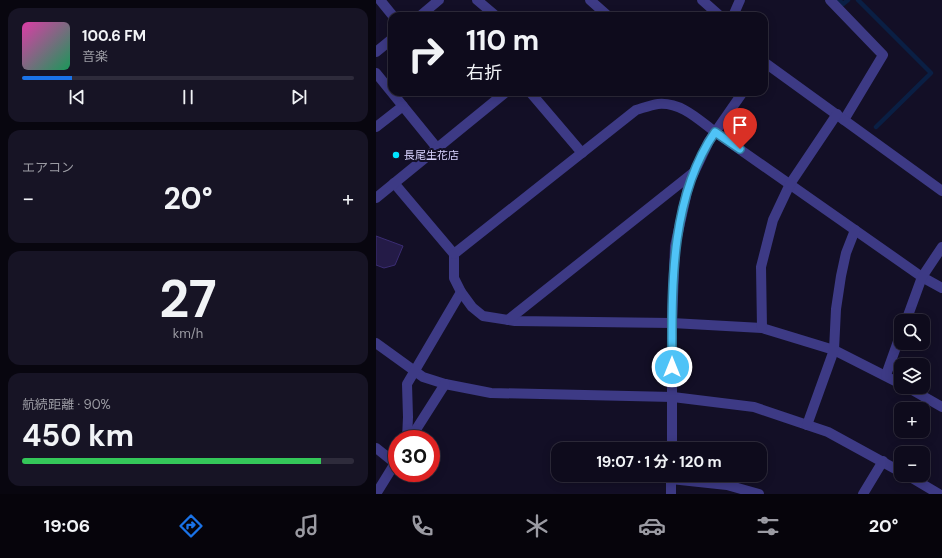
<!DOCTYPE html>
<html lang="ja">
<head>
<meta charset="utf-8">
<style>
  :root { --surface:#0e0b1c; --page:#171425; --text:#f1f3f6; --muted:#9b9ba3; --line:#2e2b3b; --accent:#1a73e8 }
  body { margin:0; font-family:"DM Sans","Noto Sans JP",sans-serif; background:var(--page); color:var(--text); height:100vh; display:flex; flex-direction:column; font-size:15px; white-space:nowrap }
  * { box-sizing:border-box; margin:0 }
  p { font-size:13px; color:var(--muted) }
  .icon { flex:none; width:22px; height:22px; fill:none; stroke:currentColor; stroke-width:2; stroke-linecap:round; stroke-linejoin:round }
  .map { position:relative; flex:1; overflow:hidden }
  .sheet { display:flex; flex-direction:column; gap:8px; padding:8px; background:#08060f; width:376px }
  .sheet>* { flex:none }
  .hud { position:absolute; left:12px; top:12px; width:380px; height:84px; border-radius:12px; box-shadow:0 2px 10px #0003,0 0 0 1px var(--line); background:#0e0b1c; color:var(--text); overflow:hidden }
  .fabs { position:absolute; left:518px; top:314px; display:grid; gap:8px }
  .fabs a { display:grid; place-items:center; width:36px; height:36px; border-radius:8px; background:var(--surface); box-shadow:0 2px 10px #0003,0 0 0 1px var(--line); font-size:20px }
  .speed { position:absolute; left:12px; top:430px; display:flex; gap:8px; font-size:20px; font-weight:700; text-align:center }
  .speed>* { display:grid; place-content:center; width:52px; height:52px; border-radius:50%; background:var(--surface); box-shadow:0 2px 10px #0003,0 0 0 1px var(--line); line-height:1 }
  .speed .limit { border:6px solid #d22; background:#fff; color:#111 }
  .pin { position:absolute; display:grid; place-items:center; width:34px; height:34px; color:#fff; margin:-41px -17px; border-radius:50% 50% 50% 0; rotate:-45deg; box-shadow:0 0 4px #0007 }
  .pin .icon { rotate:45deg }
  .me { position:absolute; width:44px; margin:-22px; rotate:0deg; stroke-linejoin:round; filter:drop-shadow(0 0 3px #0008) }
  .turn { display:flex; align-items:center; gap:14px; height:84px; padding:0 12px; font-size:18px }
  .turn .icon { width:52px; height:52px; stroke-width:2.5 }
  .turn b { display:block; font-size:28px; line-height:34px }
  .big { font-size:30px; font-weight:700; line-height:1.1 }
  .sheet .widget { flex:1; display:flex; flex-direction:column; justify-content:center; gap:6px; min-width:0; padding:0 14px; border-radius:12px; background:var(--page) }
  .sheet .dial { align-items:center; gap:0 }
  .dial b { font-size:52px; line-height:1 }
  .song { display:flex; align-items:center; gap:12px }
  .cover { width:48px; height:48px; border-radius:6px; background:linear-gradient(135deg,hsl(320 70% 55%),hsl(150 70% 35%)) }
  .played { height:4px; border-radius:2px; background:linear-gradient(90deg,var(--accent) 15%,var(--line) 15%) }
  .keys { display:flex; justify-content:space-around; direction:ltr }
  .heat { display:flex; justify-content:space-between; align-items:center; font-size:22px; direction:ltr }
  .charge { height:6px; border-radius:3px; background:linear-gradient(90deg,#34c759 90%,var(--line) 0) }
  .trip { position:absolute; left:175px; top:442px; width:216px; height:40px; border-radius:12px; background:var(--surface); box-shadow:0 2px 10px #0003,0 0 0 1px var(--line); font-weight:700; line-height:40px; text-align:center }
  .tab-bar { display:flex; height:64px; justify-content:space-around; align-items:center; background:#06040b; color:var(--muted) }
  .tab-bar .icon { width:28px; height:28px }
  .tab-bar .selected { color:var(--accent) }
  .tab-bar b { font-size:18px; color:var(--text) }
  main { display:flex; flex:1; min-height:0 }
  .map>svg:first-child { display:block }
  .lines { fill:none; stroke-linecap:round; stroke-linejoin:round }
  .stream { stroke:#0a1f44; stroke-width:4.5 }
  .building { fill:#241b47; stroke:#3b2d73 }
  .minor { stroke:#3d3a85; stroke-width:10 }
  .route-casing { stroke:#337fa1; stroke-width:10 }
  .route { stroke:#4fc3f7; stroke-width:7 }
  .poi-dot { fill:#00e5ff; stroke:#130f26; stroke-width:1.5 }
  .labels { text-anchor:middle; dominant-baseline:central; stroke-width:4; stroke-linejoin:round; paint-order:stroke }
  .poi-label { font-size:11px; fill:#d9d4ff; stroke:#130f26; text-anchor:start }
</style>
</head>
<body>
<main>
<section class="sheet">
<div class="widget">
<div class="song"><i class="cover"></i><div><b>100.6 FM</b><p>音楽</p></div></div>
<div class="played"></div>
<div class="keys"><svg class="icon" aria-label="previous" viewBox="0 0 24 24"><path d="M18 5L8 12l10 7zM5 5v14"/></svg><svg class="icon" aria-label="pause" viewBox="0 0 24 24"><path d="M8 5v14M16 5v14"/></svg><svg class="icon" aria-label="next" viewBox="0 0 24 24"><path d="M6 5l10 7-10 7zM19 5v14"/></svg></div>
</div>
<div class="widget"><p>エアコン</p>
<div class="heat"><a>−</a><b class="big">20°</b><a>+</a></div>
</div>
<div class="widget dial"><b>27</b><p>km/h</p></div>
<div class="widget"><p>航続距離 · 90%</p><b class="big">450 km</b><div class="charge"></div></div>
</section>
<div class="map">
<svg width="566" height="494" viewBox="0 0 566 494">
  <rect width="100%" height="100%" fill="#130f26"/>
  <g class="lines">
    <g class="stream">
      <polyline points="463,0 467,4 472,0"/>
      <polyline points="482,0 555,73 500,127"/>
    </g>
  </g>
  <polygon class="building" points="0,236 27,246 19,265 8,268 0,265"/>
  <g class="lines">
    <g class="minor">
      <polyline points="4,0 17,16"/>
      <polyline points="101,0 120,16"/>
      <polyline points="214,0 232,16"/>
      <polyline points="326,0 344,16"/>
      <polyline points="454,0 507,55 468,120"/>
      <polyline points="44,16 63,0"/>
      <polyline points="357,16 364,0"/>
      <polyline points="0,52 16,39"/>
      <polyline points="388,62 566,191"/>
      <polyline points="0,73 61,148"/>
      <polyline points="154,92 206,153"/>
      <polyline points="0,127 27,106"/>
      <polyline points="18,183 78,254 78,278 85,292 96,307 107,316 139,321 296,323 386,328 458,350 525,384"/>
      <polyline points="0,198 130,92"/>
      <path d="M78,254L260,110C267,108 275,105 282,104C305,102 322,119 339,132L546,277L566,288"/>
      <polyline points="132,320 317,173"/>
      <polyline points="530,321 546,277 566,247"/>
      <polyline points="386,328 385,267 397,220 414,184 461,114"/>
      <polyline points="0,343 47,377 69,384 115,393 297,397 378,407 452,432 525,472"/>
      <polyline points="510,375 525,333"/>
      <polyline points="531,387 566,407"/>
      <polyline points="431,425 458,350 460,309 465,276 470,253 479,230"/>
      <polyline points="31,439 32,417 31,384 85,292"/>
      <polyline points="34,439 69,384"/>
      <polyline points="0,448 19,463"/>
      <polyline points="296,449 296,323 299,246 313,183 333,141 367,92"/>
      <polyline points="531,475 563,494"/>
      <polyline points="295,479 351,485 383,494"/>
      <polyline points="0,494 21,460"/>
      <polyline points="295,494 295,475"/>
      <polyline points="487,494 507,461"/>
    </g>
  </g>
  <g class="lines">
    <g class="route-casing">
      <path id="route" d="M296,367C296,290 293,199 339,132L364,149"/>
    </g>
    <use href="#route" class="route"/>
  </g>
  <circle class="poi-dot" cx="20" cy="155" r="4"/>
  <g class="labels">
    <g class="poi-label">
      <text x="28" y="155">長尾生花店</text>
    </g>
  </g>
</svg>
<div class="fabs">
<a><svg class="icon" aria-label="search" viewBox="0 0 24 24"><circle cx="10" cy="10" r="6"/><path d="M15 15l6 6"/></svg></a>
<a><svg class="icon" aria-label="layers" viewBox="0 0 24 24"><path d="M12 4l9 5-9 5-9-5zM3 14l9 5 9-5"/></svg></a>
<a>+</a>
<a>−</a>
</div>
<div class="speed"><div class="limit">30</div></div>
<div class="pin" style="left:364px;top:149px;background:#d93025"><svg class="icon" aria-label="arrive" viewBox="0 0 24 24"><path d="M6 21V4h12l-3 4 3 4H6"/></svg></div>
<svg class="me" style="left:296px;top:367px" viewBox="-20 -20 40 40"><circle r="17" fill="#4fc3f7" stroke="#fff" stroke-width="3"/><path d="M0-11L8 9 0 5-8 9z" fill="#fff"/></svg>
<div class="trip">19:07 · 1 分 · 120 m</div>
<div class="hud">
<div class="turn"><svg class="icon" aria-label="right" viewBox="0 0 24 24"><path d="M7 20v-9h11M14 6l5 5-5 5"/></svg><div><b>110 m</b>右折</div></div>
</div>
</div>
</main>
<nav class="tab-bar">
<b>19:06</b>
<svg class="icon selected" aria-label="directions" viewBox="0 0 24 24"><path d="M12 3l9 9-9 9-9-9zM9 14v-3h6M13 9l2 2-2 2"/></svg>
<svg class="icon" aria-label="music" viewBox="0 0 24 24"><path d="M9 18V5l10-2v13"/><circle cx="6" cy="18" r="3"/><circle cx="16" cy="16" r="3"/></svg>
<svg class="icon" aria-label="phone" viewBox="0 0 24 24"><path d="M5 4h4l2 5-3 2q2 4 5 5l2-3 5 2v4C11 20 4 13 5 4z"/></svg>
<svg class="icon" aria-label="climate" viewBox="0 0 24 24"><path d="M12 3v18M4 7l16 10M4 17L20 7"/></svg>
<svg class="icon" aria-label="car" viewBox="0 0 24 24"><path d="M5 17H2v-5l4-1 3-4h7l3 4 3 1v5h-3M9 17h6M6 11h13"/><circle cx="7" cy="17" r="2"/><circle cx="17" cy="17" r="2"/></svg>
<svg class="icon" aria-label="filters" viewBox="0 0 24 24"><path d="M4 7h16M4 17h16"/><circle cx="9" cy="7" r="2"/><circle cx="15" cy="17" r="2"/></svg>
<b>20°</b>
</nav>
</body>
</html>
